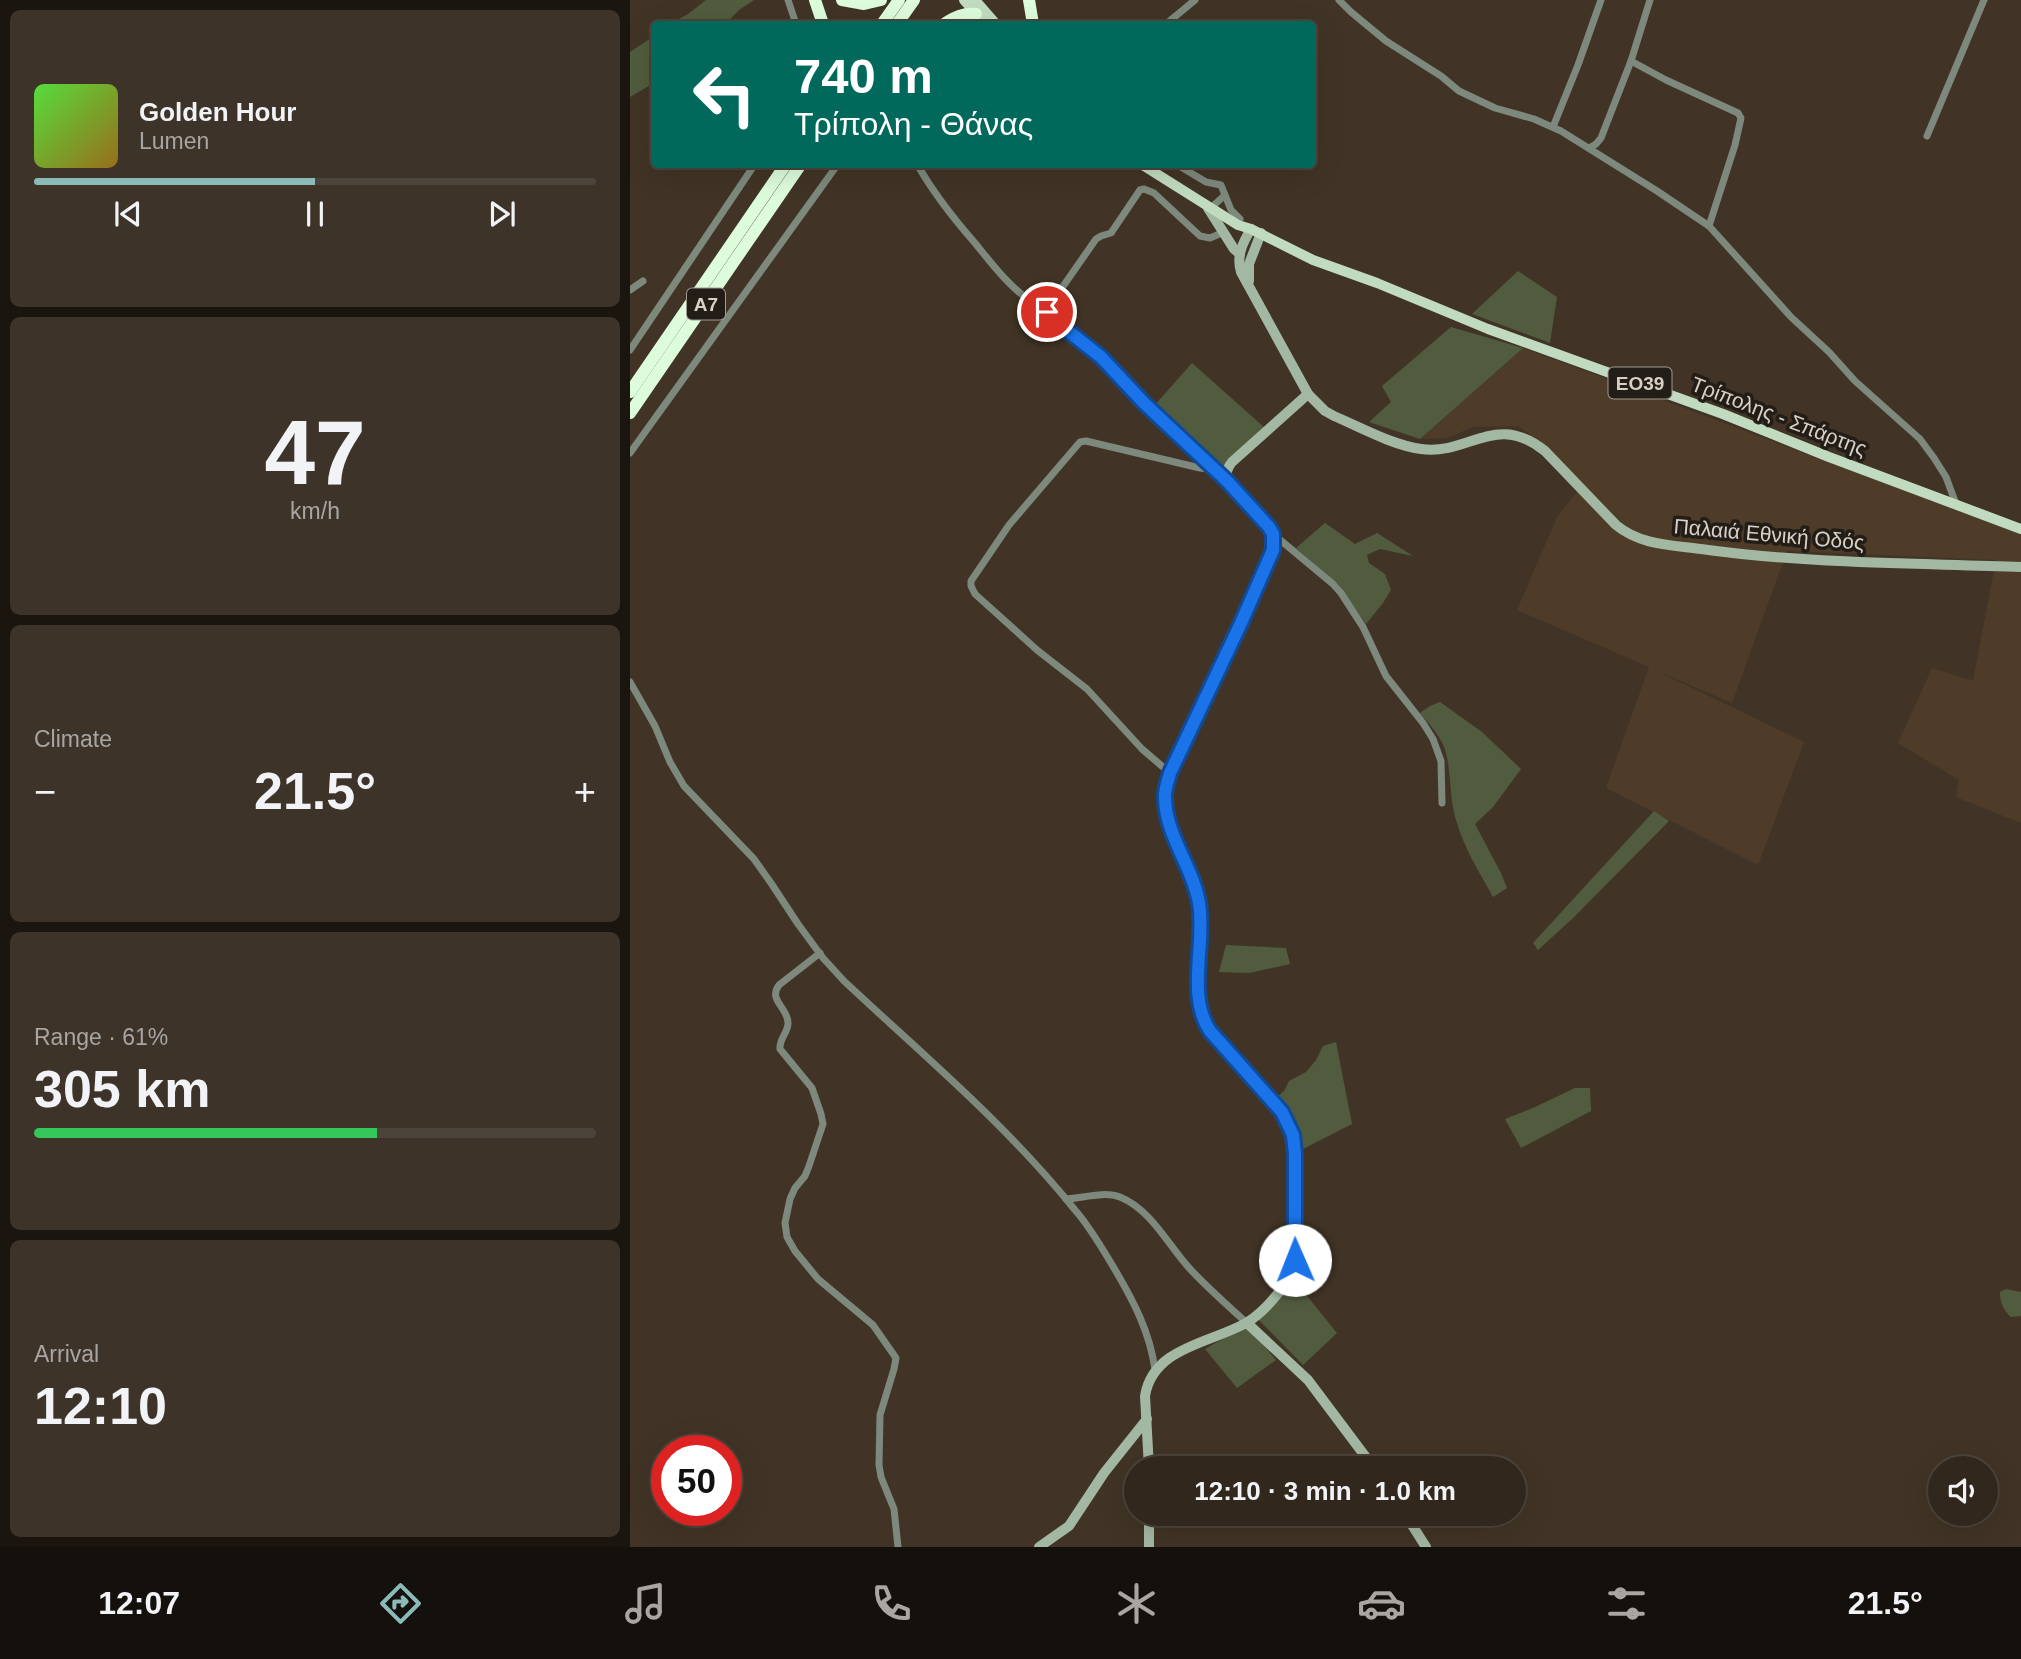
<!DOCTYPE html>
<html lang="en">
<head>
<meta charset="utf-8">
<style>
  :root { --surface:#31271c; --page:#3d3329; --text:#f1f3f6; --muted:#a8a5a3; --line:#4c443b; --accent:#8bbbb9 }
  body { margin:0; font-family:Helvetica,sans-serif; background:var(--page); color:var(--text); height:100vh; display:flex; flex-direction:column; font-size:26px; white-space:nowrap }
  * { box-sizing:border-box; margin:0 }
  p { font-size:23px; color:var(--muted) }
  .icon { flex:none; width:38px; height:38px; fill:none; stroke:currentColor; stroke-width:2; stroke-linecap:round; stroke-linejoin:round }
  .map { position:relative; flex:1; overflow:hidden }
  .sheet { display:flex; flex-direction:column; gap:10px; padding:10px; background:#1b150f; width:630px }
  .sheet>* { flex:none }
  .hud { position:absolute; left:21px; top:21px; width:665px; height:147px; border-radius:7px; box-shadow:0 7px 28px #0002,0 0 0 2px var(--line); background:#00695c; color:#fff; overflow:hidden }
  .tools { position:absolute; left:1298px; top:1456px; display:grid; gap:14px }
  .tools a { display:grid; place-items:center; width:70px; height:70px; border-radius:50%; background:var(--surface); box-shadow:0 7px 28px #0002,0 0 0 2px var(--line); font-size:35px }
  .speed { position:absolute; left:21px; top:1435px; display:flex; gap:14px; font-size:35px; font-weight:700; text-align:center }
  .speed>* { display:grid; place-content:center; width:91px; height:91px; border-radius:50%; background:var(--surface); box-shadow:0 7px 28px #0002,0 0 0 2px var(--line); line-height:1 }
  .speed .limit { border:10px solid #d22; background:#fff; color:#111 }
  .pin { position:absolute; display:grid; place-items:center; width:60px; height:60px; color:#fff; margin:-30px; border:4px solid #fff; border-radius:50%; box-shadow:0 2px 7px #0007 }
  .me { position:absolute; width:77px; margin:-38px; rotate:359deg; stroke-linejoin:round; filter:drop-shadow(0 0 5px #0008) }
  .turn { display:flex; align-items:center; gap:24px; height:147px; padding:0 28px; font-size:32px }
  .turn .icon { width:91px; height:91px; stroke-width:2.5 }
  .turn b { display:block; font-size:49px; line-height:60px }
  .big { font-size:52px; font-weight:800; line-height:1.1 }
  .sheet .widget { flex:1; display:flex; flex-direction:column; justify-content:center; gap:10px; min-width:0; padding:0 24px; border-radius:10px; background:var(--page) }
  .sheet .dial { align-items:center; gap:0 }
  .dial b { font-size:91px; line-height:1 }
  .song { display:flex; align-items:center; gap:21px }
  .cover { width:84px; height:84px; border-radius:10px; background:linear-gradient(135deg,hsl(110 70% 55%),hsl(40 70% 35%)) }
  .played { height:7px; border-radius:4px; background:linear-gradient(90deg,var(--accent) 50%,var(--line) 50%) }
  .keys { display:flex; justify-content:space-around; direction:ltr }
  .heat { display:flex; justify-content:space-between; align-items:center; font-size:38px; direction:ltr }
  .charge { height:10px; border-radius:5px; background:linear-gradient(90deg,#34c759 61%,var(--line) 0) }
  .trip { position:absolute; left:494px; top:1456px; width:402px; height:70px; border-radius:35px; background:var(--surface); box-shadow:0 7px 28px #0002,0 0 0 2px var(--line); font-weight:800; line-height:70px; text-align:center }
  .menu { display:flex; height:112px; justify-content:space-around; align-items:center; background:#14100b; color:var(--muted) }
  .menu .icon { width:49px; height:49px }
  .menu .on { color:var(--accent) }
  .menu b { font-size:32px; color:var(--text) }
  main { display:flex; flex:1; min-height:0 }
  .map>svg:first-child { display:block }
  .built { fill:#4e3c29 }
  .green { fill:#515c3e }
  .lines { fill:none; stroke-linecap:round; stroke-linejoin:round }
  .street { stroke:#7d897c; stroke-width:7 }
  .secondary { stroke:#a3b8a3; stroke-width:10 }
  .primary { stroke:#c1dbc1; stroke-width:10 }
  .highway { stroke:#dcfcdc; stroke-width:12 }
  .route-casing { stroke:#114b97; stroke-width:18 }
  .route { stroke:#1a73e8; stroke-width:12 }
  .labels { text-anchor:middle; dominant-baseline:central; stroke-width:7; stroke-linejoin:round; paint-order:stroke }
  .shield { fill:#231d17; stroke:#a29a92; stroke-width:2 }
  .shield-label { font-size:19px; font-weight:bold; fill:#d8d0c7 }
  .street-label { font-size:21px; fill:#d8d0c7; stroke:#231d17 }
</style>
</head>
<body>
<main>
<section class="sheet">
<div class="widget">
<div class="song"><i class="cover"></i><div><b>Golden Hour</b><p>Lumen</p></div></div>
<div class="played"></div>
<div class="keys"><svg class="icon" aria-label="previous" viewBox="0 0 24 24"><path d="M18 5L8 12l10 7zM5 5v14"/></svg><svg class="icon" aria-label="pause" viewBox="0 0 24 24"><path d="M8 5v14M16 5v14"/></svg><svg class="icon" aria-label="next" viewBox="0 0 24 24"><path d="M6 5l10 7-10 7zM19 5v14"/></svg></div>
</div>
<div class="widget dial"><b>47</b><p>km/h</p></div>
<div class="widget"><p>Climate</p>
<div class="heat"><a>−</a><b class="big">21.5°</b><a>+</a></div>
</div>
<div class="widget"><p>Range · 61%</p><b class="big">305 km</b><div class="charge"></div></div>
<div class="widget"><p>Arrival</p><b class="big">12:10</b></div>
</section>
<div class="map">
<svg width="1391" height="1547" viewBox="0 0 1391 1547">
  <rect width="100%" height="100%" fill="#413426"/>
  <polygon class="built" points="893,348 1391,534 1391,823 1326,797 1329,780 1268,743 1302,668 1343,681 1366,560 1157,551 1102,703 1023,669 1174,742 1128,865 976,788 1019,667 887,610 927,517 947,492 922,450 888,426 842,427 818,438 790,439"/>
  <g class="green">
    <polygon points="76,0 124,0 109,10 95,24 40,24 58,14"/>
    <polygon points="24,36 24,83 0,97 0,52"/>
    <polygon points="888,271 927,297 920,343 842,314"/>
    <polygon points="821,327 893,348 790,439 739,422 761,402 752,386"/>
    <polygon points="562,363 635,428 590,469 524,406"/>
    <polygon points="695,523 725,544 747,533 783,556 750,549 737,555 739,563 755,574 761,590 753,603 736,624 709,585 666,548"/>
    <path d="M810,702L852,732L891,769L863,807L845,824L871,873L877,888L863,897C850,873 835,850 827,823C819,800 822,777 816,753C812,737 800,725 790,713L800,706Z"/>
    <polygon points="1024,811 1039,821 943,918 908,950 903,943"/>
    <polygon points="596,945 656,948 660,964 619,973 589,972"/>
    <path d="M706,1042L722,1124L673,1149C667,1125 663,1117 646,1098L654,1091L659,1081L676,1072L686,1060L693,1046Z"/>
    <polygon points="945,1088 960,1088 961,1111 891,1148 875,1119 903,1108"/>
    <path d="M674,1258L692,1278L677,1296L707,1333L673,1365L627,1318C652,1297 662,1290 674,1258Z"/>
    <path d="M1376,1289L1391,1292V1316L1381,1317C1374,1312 1369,1300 1370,1292Z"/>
    <polygon points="617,1325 646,1360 607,1388 575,1349"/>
  </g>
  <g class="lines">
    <g class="street">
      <polyline points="158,0 166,24"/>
      <polyline points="709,0 721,12 756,41 811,76 829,91 865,108 904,119 931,131 1027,191 1079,226 1161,317 1199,352 1225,381 1290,439 1304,458 1316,477 1326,504"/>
      <polyline points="536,24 565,0"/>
      <polyline points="1001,61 1036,80 1108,113 1111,118 1105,145 1079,226"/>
      <polyline points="923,127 948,65 971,0"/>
      <polyline points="1297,136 1354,0"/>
      <polyline points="959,148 966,144 971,138 1001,61 1020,0"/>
      <path d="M287,164C304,194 323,218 345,243C366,269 386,296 416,310"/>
      <polyline points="546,164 576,182 591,185 601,210 610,219"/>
      <polyline points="584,205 595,195"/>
      <polyline points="594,232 580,238 570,236 524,193 514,189 510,190 481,233 471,236 466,239 434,285 419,300 416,307 419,316 471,357 535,424 597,481"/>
      <polyline points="0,290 13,281"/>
      <polyline points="0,350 125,164"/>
      <polyline points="0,453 208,164"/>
      <polyline points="643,534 703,584 711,593 733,627 756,676 793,723 803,739 811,761 812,803"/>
      <path d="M0,682L25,726L40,762L54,786L124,859L141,883L168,924L193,958L214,981C293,1055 377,1125 445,1210C460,1227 472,1248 484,1268C503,1300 520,1332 525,1370"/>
      <polyline points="540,773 512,749 457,689 407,650 345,594 341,586 341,581 379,525 450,442 456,441 570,468 585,470"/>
      <path d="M190,953L149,985C138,1000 157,1007 158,1022C159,1032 149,1038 150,1049L182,1088L191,1114L193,1124L179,1166L175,1176L165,1188L160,1199L155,1223L157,1237L165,1251L188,1279L243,1325L266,1358L264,1369L250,1415L249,1465L251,1477L264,1509L268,1547"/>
      <path d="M436,1199C453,1198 474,1191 490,1197C522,1210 539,1247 561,1270C579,1289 598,1306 617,1323"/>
    </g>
    <g class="secondary">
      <polyline points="578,208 604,249 610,254"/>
      <path d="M621,229C613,242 606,256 611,272L678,394L695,411L704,416C730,427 762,445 791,449C839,456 865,411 915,451L986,525C1010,545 1041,545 1071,549C1177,564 1284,563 1391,567"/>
      <polyline points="619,281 619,264 631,233"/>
      <polyline points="617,1323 678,1380 744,1468"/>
      <path d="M519,1468L515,1396C523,1347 581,1343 616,1323C635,1312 661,1282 665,1260V1155L663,1135L652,1112L580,1031C556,995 576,943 569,902C563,867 536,836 535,799C534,790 538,781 540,773L611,623L643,550V534L639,527L600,487C595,478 595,471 602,462L678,394"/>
      <polyline points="775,1514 796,1547"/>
      <polyline points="409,1547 439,1526 474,1473 517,1419"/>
      <polyline points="519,1547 519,1514"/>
    </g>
    <g class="primary">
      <polyline points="334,0 356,24"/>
      <polyline points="345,0 366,24"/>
      <polyline points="511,164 608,225 621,229 683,260 747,283 858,329 1093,414 1199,457 1391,529"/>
    </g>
    <g class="highway">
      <polyline points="185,0 193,24"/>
      <polyline points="212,0 234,4 251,0"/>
      <polyline points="399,0 403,24"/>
      <polyline points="252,24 269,0"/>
      <polyline points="267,24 284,0"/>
      <path d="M314,24C325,17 333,13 346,14"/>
      <polyline points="0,392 156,164"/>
      <polyline points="0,413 171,164"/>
    </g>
  </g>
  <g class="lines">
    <g class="route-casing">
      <path id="route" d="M417,312L419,316L471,357L514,403L597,481L639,527L643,534V550L611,623L540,773C538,781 534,790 535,799C536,836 563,867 569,903C576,944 556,995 580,1031L652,1112L663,1135L665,1154V1260"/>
    </g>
    <use href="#route" class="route"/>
  </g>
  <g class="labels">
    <g class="shield">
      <rect x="57" y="288.5" width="38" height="31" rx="5"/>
      <rect x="978.5" y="367.5" width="63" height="31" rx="5"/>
    </g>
    <g class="shield-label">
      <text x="76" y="304">Α7</text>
      <text x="1010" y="383">ΕΟ39</text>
    </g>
    <g class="street-label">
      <text transform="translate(1149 416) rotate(21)">Τρίπολης - Σπάρτης</text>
      <text transform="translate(1139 534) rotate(5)">Παλαιά Εθνική Οδός</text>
    </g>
  </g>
</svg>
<div class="tools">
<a><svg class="icon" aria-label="sound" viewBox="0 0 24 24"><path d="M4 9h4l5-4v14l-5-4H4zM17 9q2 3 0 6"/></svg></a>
</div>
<div class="speed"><div class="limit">50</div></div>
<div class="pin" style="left:417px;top:312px;background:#d93025"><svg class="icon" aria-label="arrive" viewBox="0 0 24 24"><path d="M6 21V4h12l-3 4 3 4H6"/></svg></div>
<svg class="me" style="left:665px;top:1260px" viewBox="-20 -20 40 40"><circle r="19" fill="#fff"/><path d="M0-13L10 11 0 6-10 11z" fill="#1a73e8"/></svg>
<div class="trip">12:10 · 3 min · 1.0 km</div>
<div class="hud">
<div class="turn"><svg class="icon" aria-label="left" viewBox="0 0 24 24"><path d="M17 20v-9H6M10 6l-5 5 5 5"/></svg><div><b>740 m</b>Τρίπολη - Θάνας</div></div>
</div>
</div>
</main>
<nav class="menu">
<b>12:07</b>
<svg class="icon on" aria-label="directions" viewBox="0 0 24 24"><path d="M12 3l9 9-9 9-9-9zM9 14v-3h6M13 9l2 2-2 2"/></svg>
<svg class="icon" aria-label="music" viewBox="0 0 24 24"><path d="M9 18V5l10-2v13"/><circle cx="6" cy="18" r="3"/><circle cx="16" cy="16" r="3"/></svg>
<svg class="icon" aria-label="phone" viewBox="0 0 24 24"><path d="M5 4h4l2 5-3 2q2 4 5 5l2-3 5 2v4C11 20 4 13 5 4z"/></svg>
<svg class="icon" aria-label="climate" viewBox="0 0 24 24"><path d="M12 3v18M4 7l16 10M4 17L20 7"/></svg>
<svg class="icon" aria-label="car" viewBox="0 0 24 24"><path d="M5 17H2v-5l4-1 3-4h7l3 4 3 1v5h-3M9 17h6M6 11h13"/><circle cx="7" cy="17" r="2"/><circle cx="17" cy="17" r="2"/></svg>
<svg class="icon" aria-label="filters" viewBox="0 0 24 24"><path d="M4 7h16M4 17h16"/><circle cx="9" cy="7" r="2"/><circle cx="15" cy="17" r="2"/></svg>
<b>21.5°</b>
</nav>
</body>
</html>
